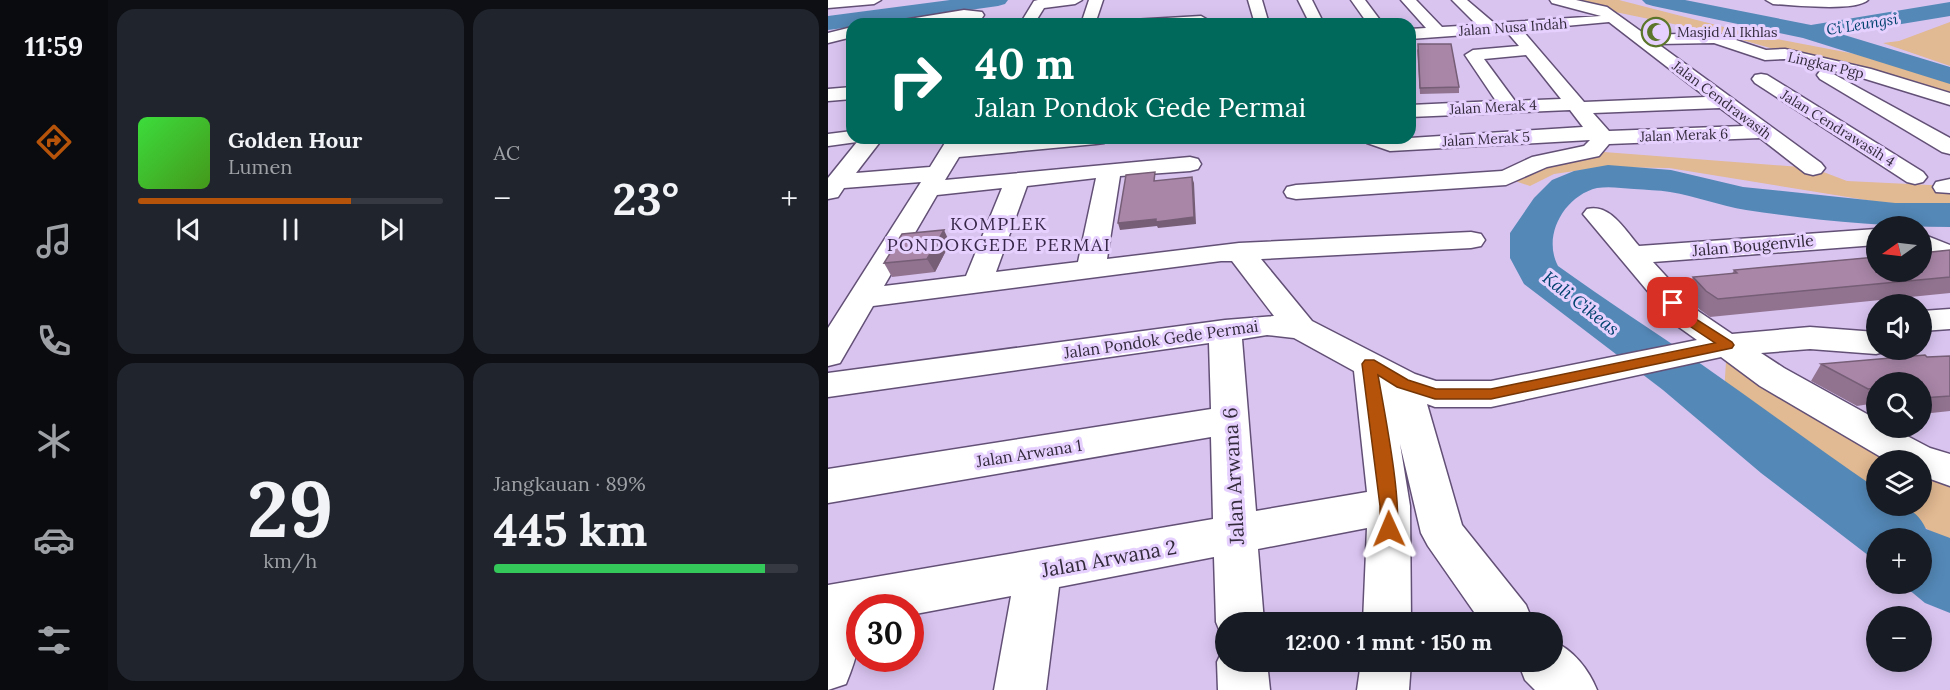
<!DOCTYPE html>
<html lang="id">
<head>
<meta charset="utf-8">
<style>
  :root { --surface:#171b24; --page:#20242c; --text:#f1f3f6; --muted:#9ea1a6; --line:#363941; --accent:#b45309 }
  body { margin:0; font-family:Lora,serif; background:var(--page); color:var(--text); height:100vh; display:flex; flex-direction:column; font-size:22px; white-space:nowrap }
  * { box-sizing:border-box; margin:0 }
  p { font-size:20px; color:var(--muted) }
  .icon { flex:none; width:33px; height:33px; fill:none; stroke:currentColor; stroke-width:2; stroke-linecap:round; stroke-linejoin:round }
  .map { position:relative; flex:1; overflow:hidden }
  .side { display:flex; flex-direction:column; gap:9px; padding:9px; background:#0d0f14; width:720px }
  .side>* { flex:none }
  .guide { position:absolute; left:18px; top:18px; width:570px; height:126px; border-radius:18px; box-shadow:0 3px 15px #0003; background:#00695c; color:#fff; overflow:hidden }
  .needle { width:39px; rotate:256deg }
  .controls { position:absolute; left:1038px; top:216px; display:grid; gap:12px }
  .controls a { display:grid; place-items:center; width:66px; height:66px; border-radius:50%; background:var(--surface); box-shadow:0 3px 15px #0003; font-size:30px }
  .speed { position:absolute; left:18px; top:594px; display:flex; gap:12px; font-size:30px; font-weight:700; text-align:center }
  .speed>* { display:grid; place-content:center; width:78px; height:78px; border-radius:50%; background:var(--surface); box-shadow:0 3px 15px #0003; line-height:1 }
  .speed .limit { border:9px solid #d22; background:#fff; color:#111 }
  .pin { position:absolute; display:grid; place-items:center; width:51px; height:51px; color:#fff; margin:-26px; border-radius:12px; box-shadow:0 3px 9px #0006 }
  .me { position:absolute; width:66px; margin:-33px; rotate:359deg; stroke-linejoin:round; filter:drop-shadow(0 0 4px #0008) }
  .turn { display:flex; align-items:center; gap:21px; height:126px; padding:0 30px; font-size:27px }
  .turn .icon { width:78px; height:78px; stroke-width:2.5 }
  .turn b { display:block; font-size:42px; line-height:51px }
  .big { font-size:45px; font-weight:700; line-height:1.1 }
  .side .widget { flex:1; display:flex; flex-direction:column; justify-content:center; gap:9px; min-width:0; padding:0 21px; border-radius:18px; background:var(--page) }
  .side .dial { align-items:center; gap:0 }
  .dial b { font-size:78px; line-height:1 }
  .song { display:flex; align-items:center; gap:18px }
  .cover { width:72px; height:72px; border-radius:9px; background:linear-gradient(135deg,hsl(120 70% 55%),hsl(100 70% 35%)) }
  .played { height:6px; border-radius:3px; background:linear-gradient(90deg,var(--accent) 70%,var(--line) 70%) }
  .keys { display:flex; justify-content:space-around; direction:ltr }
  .heat { display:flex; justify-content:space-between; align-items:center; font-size:33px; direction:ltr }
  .charge { height:9px; border-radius:4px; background:linear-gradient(90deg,#34c759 89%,var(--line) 0) }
  .side .tiles { flex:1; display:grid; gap:9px; grid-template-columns:repeat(2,1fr) }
  .trip { position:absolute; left:387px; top:612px; width:348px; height:60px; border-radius:30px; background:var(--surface); box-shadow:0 3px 15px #0003; font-weight:700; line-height:60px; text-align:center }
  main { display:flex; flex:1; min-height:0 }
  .dock { display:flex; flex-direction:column; width:108px; justify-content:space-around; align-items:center; background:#090b0e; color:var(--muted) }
  .dock .icon { width:42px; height:42px }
  .dock .active { color:var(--accent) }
  .dock b { font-size:27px; color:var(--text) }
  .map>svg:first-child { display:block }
  .green { fill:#e1b992 }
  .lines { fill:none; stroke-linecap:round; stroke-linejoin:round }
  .river { fill:#5488b7; fill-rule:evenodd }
  .minor-casing { stroke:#635076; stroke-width:3 }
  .minor { fill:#fff; fill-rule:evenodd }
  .wall { fill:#917390 }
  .shaded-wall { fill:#765e76 }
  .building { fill:#a986a8; stroke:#765e76; stroke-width:1.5 }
  .route { fill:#b45309; stroke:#753606; stroke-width:1.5 }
  .labels { text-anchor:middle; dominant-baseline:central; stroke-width:6; stroke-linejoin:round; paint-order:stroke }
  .far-street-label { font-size:14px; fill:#332a3c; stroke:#e6d1fe }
  .far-poi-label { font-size:14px; fill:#332a3c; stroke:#e6d1fe; text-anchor:start }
  .far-water-label { font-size:15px; font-style:italic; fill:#00426e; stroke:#e6d1fe }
  .street-label { font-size:16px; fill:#332a3c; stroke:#e6d1fe }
  .neighbourhood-label { font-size:18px; letter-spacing:1.5px; fill:#372648; stroke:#e6d1fe }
  .water-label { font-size:18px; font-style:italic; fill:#00426e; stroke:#e6d1fe }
  .near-street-label { font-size:20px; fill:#332a3c; stroke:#e6d1fe }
</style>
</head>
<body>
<main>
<nav class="dock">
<b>11:59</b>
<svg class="icon active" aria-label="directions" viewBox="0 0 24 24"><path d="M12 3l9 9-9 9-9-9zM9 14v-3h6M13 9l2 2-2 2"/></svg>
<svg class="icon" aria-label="music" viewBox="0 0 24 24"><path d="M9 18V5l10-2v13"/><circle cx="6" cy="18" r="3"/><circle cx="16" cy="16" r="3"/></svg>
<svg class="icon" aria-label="phone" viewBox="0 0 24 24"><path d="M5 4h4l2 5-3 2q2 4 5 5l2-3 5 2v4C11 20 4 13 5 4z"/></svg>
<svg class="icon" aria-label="climate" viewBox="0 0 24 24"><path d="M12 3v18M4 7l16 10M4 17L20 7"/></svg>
<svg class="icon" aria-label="car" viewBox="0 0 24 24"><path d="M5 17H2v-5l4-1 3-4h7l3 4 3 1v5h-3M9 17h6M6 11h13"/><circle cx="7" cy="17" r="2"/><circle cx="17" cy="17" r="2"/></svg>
<svg class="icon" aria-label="filters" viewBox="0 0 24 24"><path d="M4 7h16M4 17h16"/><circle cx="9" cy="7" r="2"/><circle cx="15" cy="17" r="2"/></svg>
</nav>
<section class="side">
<div class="tiles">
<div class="widget">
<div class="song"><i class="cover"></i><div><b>Golden Hour</b><p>Lumen</p></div></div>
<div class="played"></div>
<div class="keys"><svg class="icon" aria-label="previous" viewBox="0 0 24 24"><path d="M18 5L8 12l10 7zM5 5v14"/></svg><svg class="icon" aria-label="pause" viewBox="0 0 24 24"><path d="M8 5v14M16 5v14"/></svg><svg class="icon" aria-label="next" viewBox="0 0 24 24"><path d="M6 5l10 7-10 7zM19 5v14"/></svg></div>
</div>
<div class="widget"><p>AC</p>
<div class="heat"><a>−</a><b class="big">23°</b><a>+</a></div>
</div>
<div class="widget dial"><b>29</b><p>km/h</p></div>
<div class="widget"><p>Jangkauan · 89%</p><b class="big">445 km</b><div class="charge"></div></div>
</div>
</section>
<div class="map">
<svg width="1122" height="690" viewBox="0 0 1122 690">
  <rect width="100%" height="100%" fill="#d9c4f0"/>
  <g class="green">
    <polygon points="729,0 791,0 927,35 1064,61 1122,79 1122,99 889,33"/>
    <polygon points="1122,22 1122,66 1055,43 1071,41"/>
    <polygon points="763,151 985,168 1019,181 1122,186 1122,209 1044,201 841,168 774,167 726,174 702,186 678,178"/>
    <polygon points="899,345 1052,440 1090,460 1048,460 1048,497 981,456 896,394"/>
    <polygon points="1094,461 1122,470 1122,543 1062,506 1094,506"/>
  </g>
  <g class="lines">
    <g class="river">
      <polygon points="122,0 180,0 177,4 170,6 42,24 24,24 24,27 0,30 0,16"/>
      <polygon points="814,0 857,0 983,25 1122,2 1122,16 1013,34 1122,67 1122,84 975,38 825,6 818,4"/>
      <path d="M780,165L843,170L915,187L964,192L1067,203H1122V227C1054,227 985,220 918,210C892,206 868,196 842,192C830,190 818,190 806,189C793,188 781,186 769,188C736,196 714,236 730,266C777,300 826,331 873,364C932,405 989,448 1048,488V506C1072,506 1087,505 1098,529L1122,538V613L1097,603L1074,584H1094V538H1048V560L1045,559L933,473L835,390L696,284L682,258V233L706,198L724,180L746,171Z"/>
    </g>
    <g class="minor-casing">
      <g id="minor">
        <polygon points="0,0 53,0 46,4 0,8"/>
        <polygon points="210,0 254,0 247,4 216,8 206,24 192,24 206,1"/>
        <polygon points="261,0 275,0 267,24 253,24"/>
        <polygon points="420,0 434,0 441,24 427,24"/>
        <polygon points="470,0 484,0 496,24 482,24"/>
        <polygon points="523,0 537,0 555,24 540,24"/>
        <path d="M573,0H588L614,27L649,25L624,0H639L666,23L773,16L724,3L722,0H748L779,7L818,35L887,33L938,50L957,49L1043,69L1122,93V105L1031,77L957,59L937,60L886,43L830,44L993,163L997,168L993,173L985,175L977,173L932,138L781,144L771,156L719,167L678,185L468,199L459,197L456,192L459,187L468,185L674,171L704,157L756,146L762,140L562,151L539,143L536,138H582L755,127L742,110L582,117V105L668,101L637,55L645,50L691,46L679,32L582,39V29L598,28ZM781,22L878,97L756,102L694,30ZM698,55L733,99L687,101L656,59ZM892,108L916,126L781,131L765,113Z"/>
        <path d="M938,0H1040C1028,12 964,5 945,4Z"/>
        <polygon points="136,10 154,12 156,15 150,24 135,24 139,19 136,18 102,24 68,24 75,20"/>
        <polygon points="373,16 380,20 378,23 297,24 304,20"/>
        <polygon points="24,27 24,37 0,43 0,33"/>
        <polygon points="998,70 1122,138 1122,154 1114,152 992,79 989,75 992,71"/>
        <polygon points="933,74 939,75 1095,172 1099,177 1095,182 1087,184 1079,182 927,83 924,79 927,75"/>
        <polygon points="24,87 24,99 0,101 0,89"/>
        <path d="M24,131V138H55L28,173L102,167L120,138H142L139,143L195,138H279L276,143L268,144L131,157L117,180L362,157L370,159L373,164L370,169L362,171L292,176L279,259L411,243L643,232L653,234L657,240L653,246L643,248L433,259L484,321L587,374L608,381H663L869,340L848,325L755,214L759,209C782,203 797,230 811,246L1048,229V245L825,262L870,311L904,334L982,327L1048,332V350L1060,351L1048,354L982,349L933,353L956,368L1048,419V428H1064L1102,448L1122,454V486L1094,476V460H1058L932,386L893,357L663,407H607L599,404L634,525L698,605L705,622H653L600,546L593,533L572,444L582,506L583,622H535L539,528L430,549L436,622H398V640L395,639L388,622L386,557L231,587L218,690H166L183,596L82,615V608H32C32,642 31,652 18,684L0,690V585L385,519L383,437L0,503V469L383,409L381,343L0,397V373L397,320L446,316L404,261H393L45,306L12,363L0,366V328L93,182L16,188L10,197L0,199V178L29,142L0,146V134ZM268,178L250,262L168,272L199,186ZM174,188L138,276L56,286L109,195ZM439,335L466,338L526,371L539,492L428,511L414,339Z"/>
        <polygon points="1122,179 1122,193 1108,192 1105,187 1108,182"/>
        <polygon points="1094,234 1122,245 1122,263 1094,252"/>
        <polygon points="1122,309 1122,329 1094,331 1094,311"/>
        <path d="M724,641C745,649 761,670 769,690H707L697,680L690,662H724Z"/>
        <polygon points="398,643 398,662 439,662 442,690 390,690 389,662"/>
        <polygon points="533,662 583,662 581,690 529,690"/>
      </g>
    </g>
    <use href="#minor" class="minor"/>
  </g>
  <g class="wall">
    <polygon points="589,49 631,87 631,93 592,94"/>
    <polygon points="122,243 107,272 64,277 56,263"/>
    <polygon points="1122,250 1122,293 882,317 871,309 858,295 865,277 904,274 906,270"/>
    <polygon points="1122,356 1122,411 1094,414 1094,382 1048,382 1048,403 1029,406 983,381 993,364"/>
  </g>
  <g class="shaded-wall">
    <polygon points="364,177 366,183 368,224 330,228 329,226 292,230 290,223"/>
    <polygon points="116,230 122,243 107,272 99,259"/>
  </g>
  <g class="building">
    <polygon points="590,44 623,44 631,87 592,88"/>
    <polygon points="327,172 326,181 364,177 366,217 328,222 328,219 290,223 298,175"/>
    <polygon points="116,230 99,259 56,263 74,234"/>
    <polygon points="1122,250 1122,277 890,299 878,291 865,277 909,273 906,270 1048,257 1048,272 1094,272 1094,253"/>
    <polygon points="1097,355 1099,357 1122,356 1122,396 1094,398 1094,382 1048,382 1048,388 1040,389 993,364"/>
  </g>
  <path class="route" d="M845,299L849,300L863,316L904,342L906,345L904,348L663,399H607L569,387L550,375C555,404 577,514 567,535L561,537L554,535L552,529V506L534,364L537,360H546L580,380L608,389H663L887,343L854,321L838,303Z"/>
  <defs>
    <g id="mosque-ring" transform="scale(1.5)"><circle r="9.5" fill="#e6d1fe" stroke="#5b762a" stroke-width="1.5"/><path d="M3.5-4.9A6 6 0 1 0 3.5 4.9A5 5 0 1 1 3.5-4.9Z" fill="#5b762a"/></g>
  </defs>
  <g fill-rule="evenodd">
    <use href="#mosque-ring" x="828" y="32"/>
  </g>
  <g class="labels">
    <g class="far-street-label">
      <text transform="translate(685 27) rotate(-4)">Jalan Nusa Indah</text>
      <text transform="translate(998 65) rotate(13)">Lingkar Pgp</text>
      <text transform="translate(894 100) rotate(37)">Jalan Cendrawasih</text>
      <text transform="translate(665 107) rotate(-3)">Jalan Merak 4</text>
      <text transform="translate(1010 128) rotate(32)">Jalan Cendrawasih 4</text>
      <text transform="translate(856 135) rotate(-2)">Jalan Merak 6</text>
      <text transform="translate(658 139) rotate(-3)">Jalan Merak 5</text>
    </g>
    <g class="far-poi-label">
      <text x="849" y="32">Masjid Al Ikhlas</text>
    </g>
    <g class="far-water-label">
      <text transform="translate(1034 24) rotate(-9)">Ci Leungsi</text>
    </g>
    <g class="street-label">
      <text transform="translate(925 245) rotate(-5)">Jalan Bougenvile</text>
      <text transform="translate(333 339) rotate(-8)">Jalan Pondok Gede Permai</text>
      <text transform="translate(201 453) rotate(-9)">Jalan Arwana 1</text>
    </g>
    <g class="neighbourhood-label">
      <text x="171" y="223">KOMPLEK<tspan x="171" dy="21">PONDOKGEDE PERMAI</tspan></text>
    </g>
    <g class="water-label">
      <text transform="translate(753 303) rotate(38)">Kali Cikeas</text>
    </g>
    <g class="near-street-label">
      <text transform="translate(405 476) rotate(-93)">Jalan Arwana 6</text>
      <text transform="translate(281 558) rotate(-10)">Jalan Arwana 2</text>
    </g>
  </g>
</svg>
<div class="controls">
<a><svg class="needle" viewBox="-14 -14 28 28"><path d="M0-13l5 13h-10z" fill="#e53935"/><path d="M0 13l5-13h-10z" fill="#9ea1a6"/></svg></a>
<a><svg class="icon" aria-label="sound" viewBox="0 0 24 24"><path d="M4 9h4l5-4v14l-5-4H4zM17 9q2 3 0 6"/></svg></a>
<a><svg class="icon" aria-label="search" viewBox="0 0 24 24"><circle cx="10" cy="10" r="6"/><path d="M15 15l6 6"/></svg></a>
<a><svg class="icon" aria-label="layers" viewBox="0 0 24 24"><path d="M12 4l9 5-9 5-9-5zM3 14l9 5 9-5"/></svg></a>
<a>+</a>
<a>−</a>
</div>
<div class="speed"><div class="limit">30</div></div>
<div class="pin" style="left:845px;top:303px;background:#d93025"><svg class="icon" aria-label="arrive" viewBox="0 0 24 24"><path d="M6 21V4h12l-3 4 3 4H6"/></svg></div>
<svg class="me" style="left:561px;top:529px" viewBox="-20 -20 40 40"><path d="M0-17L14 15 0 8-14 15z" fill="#b45309" stroke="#fff" stroke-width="4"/></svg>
<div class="trip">12:00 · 1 mnt · 150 m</div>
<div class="guide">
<div class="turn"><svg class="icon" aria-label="right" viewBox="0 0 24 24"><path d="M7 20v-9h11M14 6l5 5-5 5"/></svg><div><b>40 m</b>Jalan Pondok Gede Permai</div></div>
</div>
</div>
</main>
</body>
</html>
